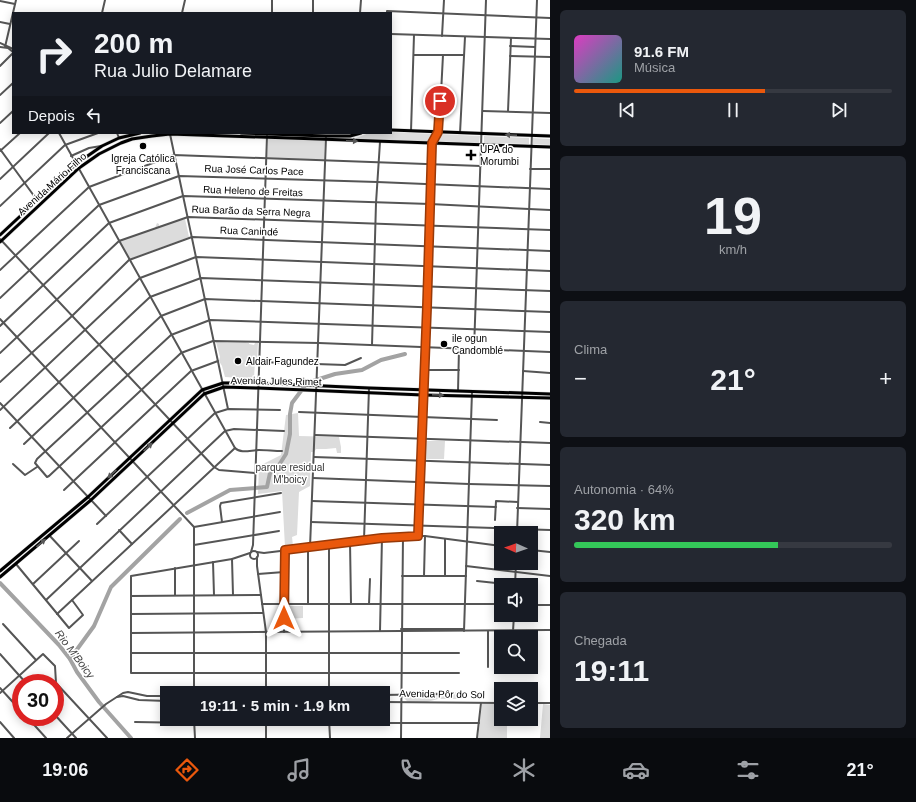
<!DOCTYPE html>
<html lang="pt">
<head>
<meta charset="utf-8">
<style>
  :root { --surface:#171b24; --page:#242831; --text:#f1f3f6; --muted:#9ea1a6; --line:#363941; --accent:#ea580c }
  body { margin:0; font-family:Helvetica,sans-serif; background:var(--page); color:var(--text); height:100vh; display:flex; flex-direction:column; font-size:15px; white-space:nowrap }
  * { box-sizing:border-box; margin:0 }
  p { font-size:13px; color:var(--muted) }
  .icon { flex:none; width:22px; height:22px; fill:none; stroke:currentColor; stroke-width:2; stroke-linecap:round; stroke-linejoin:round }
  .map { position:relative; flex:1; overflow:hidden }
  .side { display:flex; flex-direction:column; gap:10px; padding:10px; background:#0d0f14; width:366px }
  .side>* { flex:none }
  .banner { position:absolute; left:12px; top:12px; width:380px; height:122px; border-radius:0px; box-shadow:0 2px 10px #0003; background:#171b24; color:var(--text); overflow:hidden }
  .needle { width:26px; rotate:272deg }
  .controls { position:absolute; left:494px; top:526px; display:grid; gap:8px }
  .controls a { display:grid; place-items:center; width:44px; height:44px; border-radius:0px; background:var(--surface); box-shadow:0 2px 10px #0003; font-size:20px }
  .speed { position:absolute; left:12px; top:674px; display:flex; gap:8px; font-size:20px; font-weight:700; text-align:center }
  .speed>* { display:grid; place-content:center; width:52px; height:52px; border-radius:50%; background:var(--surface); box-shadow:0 2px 10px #0003; line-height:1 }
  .speed .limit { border:6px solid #d22; background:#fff; color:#111 }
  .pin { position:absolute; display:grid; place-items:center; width:34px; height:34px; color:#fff; margin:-17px; border:2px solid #fff; border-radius:50%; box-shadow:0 1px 4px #0007 }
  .me { position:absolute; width:44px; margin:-22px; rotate:0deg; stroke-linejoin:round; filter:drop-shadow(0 0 3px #0008) }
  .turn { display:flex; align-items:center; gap:14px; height:84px; padding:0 16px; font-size:18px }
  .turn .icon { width:52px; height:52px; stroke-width:2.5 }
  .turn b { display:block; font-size:28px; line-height:34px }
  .then { display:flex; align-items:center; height:38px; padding:0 16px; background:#0003; gap:8px; font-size:15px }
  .big { font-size:30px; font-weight:700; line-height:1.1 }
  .side .card { flex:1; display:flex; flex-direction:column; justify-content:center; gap:6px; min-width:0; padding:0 14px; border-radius:6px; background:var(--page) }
  .side .dial { align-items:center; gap:0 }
  .dial b { font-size:52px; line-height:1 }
  .song { display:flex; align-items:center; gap:12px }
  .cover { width:48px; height:48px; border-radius:6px; background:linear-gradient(135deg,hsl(310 70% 55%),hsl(170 70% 35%)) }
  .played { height:4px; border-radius:2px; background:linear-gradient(90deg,var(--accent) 60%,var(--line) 60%) }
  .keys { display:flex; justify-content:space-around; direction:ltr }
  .heat { display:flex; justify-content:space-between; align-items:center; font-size:22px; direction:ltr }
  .charge { height:6px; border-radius:3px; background:linear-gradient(90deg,#34c759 64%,var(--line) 0) }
  .trip { position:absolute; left:160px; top:686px; width:230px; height:40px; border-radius:0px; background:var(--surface); box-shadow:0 2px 10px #0003; font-weight:700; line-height:40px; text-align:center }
  .dock { display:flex; height:64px; justify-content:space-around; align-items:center; background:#090b0e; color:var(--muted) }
  .dock .icon { width:28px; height:28px }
  .dock .current { color:var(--accent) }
  .dock b { font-size:18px; color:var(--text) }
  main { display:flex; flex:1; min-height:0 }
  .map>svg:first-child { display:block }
  .green { fill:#dcdcdc }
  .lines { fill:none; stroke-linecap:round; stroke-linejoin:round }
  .river { stroke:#a3a3a3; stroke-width:4 }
  .major-casing { stroke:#dbdbdb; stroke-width:4 }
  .minor { stroke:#555; stroke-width:2 }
  .major { stroke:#000; stroke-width:3 }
  .oneway { fill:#595959 }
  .route-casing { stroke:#983908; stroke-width:10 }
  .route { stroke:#ea580c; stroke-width:7 }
  .poi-dot { fill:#000; stroke:#fff; stroke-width:1.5 }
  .labels { text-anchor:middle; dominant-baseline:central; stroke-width:3; stroke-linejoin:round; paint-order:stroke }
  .poi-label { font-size:10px; fill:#000; stroke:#fff; text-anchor:start }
  .street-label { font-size:10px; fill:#000; stroke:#fff }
  .park-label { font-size:10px; fill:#333; stroke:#fff }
  .water-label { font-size:11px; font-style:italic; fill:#444; stroke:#fff }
</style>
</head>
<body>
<main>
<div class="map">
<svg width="550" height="738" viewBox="0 0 550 738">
  <rect width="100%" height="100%" fill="#fff"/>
  <g class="green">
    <polygon points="391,132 436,134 430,142 356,139 356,138 369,133"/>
    <polygon points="440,134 480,136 479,143 435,141"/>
    <polygon points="484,136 529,138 529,144 484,143"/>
    <polygon points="268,138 325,140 324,160 267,158"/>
    <polygon points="533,138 550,139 550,145 533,144"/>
    <polygon points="185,219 189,237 130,259 120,241 155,228 157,223 159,224 159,226"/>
    <polygon points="216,342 245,342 249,343 249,344 254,345 255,343 258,343 257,360 255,360 254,378 244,378 245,380 250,379 251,381 242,381 241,378 225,377 222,366 219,361 220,357"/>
    <path d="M298,413L299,436L339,437L341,447V453H337L336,448C329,449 323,449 316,449L314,452H311L310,486L299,492L297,535L292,537L293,546L285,547L282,491L258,494L259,466L281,455L286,415Z"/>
    <polygon points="423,441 445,441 444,459 422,459"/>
    <polygon points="285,606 303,606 303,618 285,619"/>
    <polygon points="408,692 437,692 453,694 456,692 465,692 463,699 438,699 427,702 408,702 403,697 404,693"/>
    <polygon points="482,704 501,704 501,719 507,719 507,738 478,738"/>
    <polygon points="543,704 550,705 550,738 540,738"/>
  </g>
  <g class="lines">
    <g class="river">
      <polyline points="187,513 230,490 267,487 270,473 279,465 286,454 290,434 290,414 292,403 307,383 335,374 362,370 381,360 405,354"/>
      <polyline points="0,583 59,645 70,659 77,672 99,702 131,738"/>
      <polyline points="70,659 94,626 111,587 180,519"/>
    </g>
    <g class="major-casing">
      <g id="major">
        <polyline points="391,130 550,136"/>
        <polyline points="241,133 326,136 350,136 361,133"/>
        <polyline points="0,235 76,164 102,146 119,138 140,133"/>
        <polyline points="0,242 79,168 99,154 121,143 132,139 152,136 170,134 550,147"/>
        <polyline points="0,571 88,497 202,390 223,383 258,383 369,388 550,394"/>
        <polyline points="0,577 91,500 204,394 224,387 258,388 423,395 550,398"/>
      </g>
    </g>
    <g class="minor">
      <polyline points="0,1 15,4"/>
      <polyline points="102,13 105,0"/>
      <polyline points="182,13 185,0"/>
      <polyline points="272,13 272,0"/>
      <polyline points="313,13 313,0"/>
      <polyline points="360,13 361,0"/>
      <polyline points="387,13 387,11 550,18"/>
      <polyline points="0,22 10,24"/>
      <polyline points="391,34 550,39"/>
      <polyline points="442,36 444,0"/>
      <polyline points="0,43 13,49"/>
      <polyline points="510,46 535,47"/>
      <polyline points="0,47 8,48 13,52"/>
      <polyline points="5,47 16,0"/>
      <polyline points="414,55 464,55"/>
      <polyline points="510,56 550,57"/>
      <polyline points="0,66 13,53"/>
      <polyline points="0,95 13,83"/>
      <polyline points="483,111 550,113"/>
      <polyline points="508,111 511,38"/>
      <polyline points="0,123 13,111"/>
      <polyline points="411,131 414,35"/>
      <polyline points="59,133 235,448"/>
      <polyline points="117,133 119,138"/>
      <polyline points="460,133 465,37"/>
      <polyline points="170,134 228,409"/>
      <polyline points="0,149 37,200"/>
      <polyline points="0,151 20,133"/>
      <polyline points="71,156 89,148 101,146"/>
      <polyline points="530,169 550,169"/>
      <polyline points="0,179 49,133"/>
      <polyline points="0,206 65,145 98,133"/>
      <polyline points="0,239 214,467 219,470 255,473"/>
      <polyline points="0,270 89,187 174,155 481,166"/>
      <polyline points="0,298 99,205 179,176 377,182 550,189"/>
      <polyline points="0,319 194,527 194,693"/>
      <polyline points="0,326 109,223 183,196 430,204 550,210"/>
      <polyline points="550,332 210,320 171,335 37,459 35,463 47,477 49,476 181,353 213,341 319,343 550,352"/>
      <polyline points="372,345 376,203 380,142"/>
      <polyline points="474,350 486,0"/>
      <polyline points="0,353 119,241 188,217 550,230"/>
      <polyline points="259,362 345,365 361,358"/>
      <polyline points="424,370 459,370"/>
      <polyline points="523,371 550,373"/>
      <polyline points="0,382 72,316 129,260 192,237 550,251"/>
      <polyline points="458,391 459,349"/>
      <polyline points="0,403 106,516"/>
      <polyline points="0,410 140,278 196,257 550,271"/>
      <polyline points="299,412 497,420"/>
      <polyline points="540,422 550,423"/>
      <polyline points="10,428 150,297 201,278 550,291"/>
      <polyline points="315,435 550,443"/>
      <polyline points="24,444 161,316 205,299 550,312"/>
      <path d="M235,448C241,454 251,450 259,450C267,450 274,451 282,451"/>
      <polyline points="314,457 550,465"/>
      <polyline points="13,464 25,475 37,467"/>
      <polyline points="313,478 469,484 550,486"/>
      <polyline points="64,490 191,371 218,361"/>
      <polyline points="312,501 496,507"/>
      <polyline points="517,508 550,509"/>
      <polyline points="495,520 496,501 518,502"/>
      <polyline points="222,522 220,506 221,503 281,493"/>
      <polyline points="311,522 494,528"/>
      <polyline points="97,524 215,413 228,409 280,410"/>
      <polyline points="194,527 280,512"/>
      <polyline points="517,529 550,530"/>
      <polyline points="119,530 132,544"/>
      <polyline points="517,533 537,0"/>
      <polyline points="49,535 92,581"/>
      <polyline points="418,536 427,307 432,143 439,132 443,55"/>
      <polyline points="364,540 369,388"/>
      <polyline points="350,542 351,604"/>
      <polyline points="194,545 279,531"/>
      <polyline points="329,545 329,693"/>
      <polyline points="531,550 550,552"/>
      <circle cx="254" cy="555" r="4"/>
      <polyline points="251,552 253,545 267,136"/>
      <polyline points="257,552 264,553 403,536 425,536 501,546"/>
      <polyline points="250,553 232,559 131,576 131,673 459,673"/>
      <polyline points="257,557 257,566 266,632 266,693"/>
      <polyline points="232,559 233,595"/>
      <polyline points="213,562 214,595"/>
      <polyline points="16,564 69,628 83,615 72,600"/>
      <polyline points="466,566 550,576"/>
      <polyline points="175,568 175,595"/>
      <polyline points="258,574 284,572"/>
      <polyline points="402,576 466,576"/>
      <polyline points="424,576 425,536"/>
      <polyline points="445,576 445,539"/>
      <polyline points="477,581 515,585 516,563"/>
      <polyline points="33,584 79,541"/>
      <polyline points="131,596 261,595"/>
      <polyline points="46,600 225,431 234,429 284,431"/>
      <polyline points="262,604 501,604"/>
      <polyline points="308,604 308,550 310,547 311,522 326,138"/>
      <polyline points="369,604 370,579"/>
      <polyline points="531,605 550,605"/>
      <polyline points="57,614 235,448"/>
      <polyline points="131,614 263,613"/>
      <polyline points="3,624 36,660"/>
      <polyline points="401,629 464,629"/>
      <polyline points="380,631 382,537"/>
      <polyline points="464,631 472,392"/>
      <polyline points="513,631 514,615"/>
      <polyline points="284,632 285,550"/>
      <polyline points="131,633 550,630"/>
      <polyline points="131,653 459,653"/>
      <polyline points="0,654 26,683"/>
      <polyline points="536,664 537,631"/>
      <polyline points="488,667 488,631"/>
      <polyline points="0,688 21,711"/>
      <polyline points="0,693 43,654 55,666 56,683 107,738"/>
      <polyline points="383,695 441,694"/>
      <polyline points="117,697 123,696 139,700 167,701"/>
      <polyline points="383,702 501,703"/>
      <polyline points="531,703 550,703"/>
      <polyline points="55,715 76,738"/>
      <polyline points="27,717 46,738"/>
      <polyline points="194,719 195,738"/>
      <polyline points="329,719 330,738"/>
      <polyline points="0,722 14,738"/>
      <polyline points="135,722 194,723 479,723"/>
      <polyline points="67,738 106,704 123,693 128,692 147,696 167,696"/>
      <polyline points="266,738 266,719"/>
      <polyline points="401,738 403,536"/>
      <polyline points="477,738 481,703"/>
    </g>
    <use href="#major" class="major"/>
  </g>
  <defs><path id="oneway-solid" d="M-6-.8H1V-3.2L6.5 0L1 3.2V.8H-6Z"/></defs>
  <g class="oneway">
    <use href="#oneway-solid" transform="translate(511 135) rotate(-178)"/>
    <use href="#oneway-solid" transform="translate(352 141) rotate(2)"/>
    <use href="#oneway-solid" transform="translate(438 395) rotate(2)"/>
    <use href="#oneway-solid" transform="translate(148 447) rotate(-43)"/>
    <use href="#oneway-solid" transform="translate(112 474) rotate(137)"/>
    <use href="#oneway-solid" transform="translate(41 543) rotate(-40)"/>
  </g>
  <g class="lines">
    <g class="route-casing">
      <polyline id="route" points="284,618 285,550 382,538 418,536 427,307 432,143 438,132 440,101"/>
    </g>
    <use href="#route" class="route"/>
  </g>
  <g class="poi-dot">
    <circle cx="143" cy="146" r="4"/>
    <path d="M469 149h4v4h4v4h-4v4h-4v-4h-4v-4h4z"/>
    <circle cx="444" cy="344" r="4"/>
    <circle cx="238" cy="361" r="4"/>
  </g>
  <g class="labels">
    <g class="poi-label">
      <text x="480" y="149">UPA do<tspan x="480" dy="12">Morumbi</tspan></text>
      <text x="143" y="158" text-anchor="middle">Igreja Católica<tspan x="143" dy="12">Franciscana</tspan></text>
      <text x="452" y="338">ile ogun<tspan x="452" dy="12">Candomblé</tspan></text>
      <text x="246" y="361">Aldair Fagundez</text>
    </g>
    <g class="street-label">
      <text transform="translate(254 170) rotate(2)">Rua José Carlos Pace</text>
      <text transform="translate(52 184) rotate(-42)">Avenida Mário Filho</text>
      <text transform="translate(253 191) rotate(2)">Rua Heleno de Freitas</text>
      <text transform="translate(251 211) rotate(2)">Rua Barão da Serra Negra</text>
      <text transform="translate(249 231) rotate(2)">Rua Canindé</text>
      <text transform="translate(276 381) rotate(1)">Avenida Jules Rimet</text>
      <text transform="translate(442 694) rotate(1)">Avenida Pôr do Sol</text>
    </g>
    <g class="park-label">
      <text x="290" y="467">parque residual<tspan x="290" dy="12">M'boicy</tspan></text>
    </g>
    <g class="water-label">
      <text transform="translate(75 654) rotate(53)">Rio M'Boicy</text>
    </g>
  </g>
</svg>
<div class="controls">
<a><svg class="needle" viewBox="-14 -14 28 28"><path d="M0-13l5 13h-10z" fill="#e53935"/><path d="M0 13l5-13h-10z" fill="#9ea1a6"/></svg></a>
<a><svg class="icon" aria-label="sound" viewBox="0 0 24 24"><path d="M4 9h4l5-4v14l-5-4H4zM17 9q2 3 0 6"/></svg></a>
<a><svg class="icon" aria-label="search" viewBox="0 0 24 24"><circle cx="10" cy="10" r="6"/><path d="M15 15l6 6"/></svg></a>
<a><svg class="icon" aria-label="layers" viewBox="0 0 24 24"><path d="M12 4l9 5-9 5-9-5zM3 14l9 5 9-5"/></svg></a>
</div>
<div class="speed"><div class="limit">30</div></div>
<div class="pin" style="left:440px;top:101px;background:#d93025"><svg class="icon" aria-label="arrive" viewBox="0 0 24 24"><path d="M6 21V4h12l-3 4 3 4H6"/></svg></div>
<svg class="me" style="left:284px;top:618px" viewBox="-20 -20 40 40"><path d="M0-17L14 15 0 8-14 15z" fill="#ea580c" stroke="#fff" stroke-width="4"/></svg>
<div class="trip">19:11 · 5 min · 1.9 km</div>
<div class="banner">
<div class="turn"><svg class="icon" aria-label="right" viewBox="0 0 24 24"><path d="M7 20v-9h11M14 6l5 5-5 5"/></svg><div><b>200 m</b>Rua Julio Delamare</div></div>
<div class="then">Depois<svg class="icon" aria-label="left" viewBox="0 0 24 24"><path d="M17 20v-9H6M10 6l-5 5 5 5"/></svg></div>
</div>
</div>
<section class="side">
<div class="card">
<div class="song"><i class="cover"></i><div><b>91.6 FM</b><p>Música</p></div></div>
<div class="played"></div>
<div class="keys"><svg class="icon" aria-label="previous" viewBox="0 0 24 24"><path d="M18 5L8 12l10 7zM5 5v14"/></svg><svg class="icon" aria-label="pause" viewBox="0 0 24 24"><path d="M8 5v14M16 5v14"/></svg><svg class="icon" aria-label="next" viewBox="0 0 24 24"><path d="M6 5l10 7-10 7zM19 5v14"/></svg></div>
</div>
<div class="card dial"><b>19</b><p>km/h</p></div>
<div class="card"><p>Clima</p>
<div class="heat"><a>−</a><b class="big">21°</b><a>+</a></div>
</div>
<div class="card"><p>Autonomia · 64%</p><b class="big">320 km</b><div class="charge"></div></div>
<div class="card"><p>Chegada</p><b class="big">19:11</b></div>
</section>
</main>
<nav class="dock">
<b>19:06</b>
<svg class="icon current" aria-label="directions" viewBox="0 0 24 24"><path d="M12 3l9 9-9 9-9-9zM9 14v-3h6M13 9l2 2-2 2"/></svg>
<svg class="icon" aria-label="music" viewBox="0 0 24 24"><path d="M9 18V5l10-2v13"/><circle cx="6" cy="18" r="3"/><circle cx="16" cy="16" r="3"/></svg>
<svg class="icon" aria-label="phone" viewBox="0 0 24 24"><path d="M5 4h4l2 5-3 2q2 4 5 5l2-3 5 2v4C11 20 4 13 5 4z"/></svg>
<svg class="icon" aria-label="climate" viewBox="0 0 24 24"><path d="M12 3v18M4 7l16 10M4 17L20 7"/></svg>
<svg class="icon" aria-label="car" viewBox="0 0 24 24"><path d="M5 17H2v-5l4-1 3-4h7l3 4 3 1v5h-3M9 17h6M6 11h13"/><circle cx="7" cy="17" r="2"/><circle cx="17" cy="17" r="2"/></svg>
<svg class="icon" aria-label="filters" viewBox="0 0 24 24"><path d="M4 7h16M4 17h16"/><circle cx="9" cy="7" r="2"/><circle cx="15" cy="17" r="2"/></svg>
<b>21°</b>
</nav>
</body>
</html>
